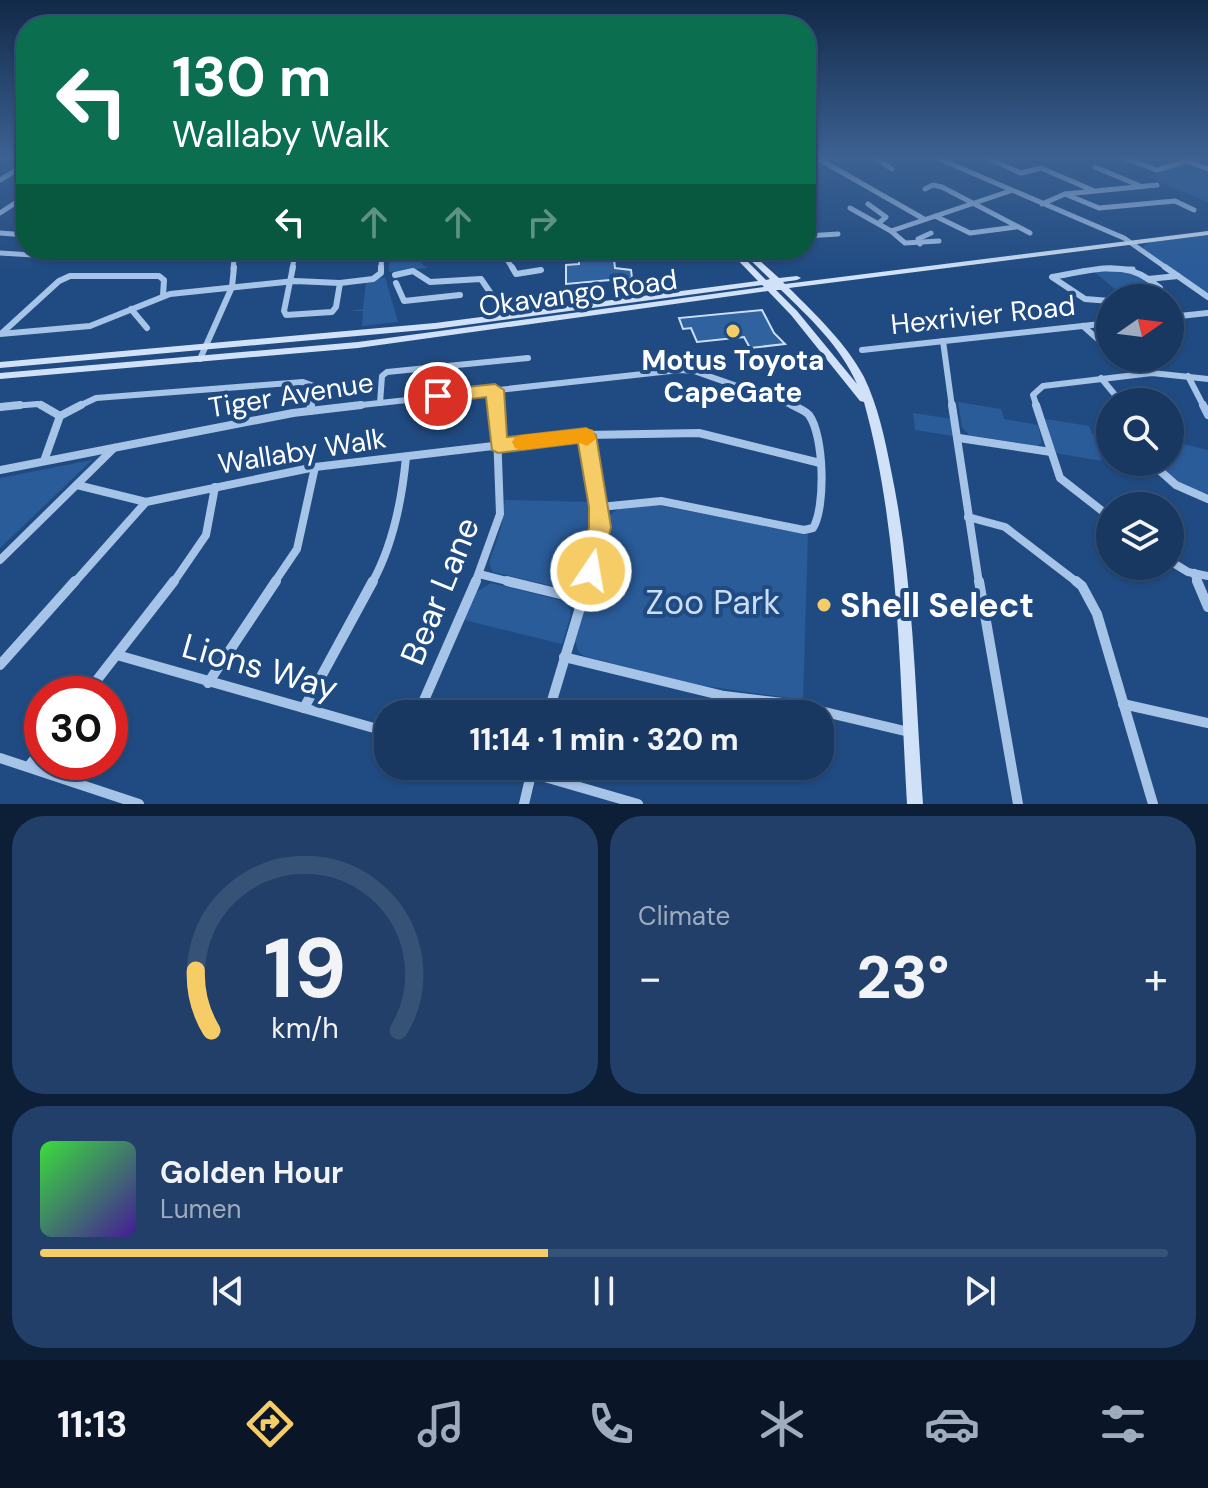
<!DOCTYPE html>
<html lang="en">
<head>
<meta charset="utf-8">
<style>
  :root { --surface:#183862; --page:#213f68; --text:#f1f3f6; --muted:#9facbe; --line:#365277; --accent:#f6cc67 }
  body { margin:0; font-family:"DM Sans",sans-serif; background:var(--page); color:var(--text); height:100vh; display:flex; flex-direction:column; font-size:30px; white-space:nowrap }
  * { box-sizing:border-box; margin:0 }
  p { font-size:26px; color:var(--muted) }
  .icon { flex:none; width:44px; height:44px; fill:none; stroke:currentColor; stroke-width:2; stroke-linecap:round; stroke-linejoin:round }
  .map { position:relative; height:804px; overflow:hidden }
  .details { display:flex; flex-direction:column; gap:12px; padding:12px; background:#0d1f36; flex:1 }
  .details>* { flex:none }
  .guide { position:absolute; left:16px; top:16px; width:800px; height:244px; border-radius:32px; box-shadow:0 2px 6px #0004,0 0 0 2px var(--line); background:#0b6e4f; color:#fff; overflow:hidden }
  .needle { width:52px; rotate:76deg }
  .fabs { position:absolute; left:1096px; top:284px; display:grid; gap:16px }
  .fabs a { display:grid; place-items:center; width:88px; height:88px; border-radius:50%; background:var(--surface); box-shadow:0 2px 6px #0004,0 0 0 2px var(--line); font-size:40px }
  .speed { position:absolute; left:24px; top:676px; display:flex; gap:16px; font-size:40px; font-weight:700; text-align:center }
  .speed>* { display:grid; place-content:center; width:104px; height:104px; border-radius:50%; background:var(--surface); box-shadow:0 2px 6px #0004,0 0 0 2px var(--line); line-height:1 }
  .speed .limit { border:12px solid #d22; background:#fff; color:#111 }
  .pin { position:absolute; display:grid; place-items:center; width:68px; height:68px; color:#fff; margin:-34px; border:4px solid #fff; border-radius:50%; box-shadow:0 2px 8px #0007 }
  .me { position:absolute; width:88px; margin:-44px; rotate:12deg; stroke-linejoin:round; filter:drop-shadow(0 0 6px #0008) }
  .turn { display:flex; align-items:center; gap:28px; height:168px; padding:0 24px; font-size:36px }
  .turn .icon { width:104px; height:104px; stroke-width:2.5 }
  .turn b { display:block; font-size:56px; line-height:68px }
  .lanes { display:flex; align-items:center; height:76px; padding:0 24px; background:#0003; justify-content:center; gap:40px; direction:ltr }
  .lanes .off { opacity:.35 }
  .big { font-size:60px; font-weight:800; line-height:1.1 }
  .details .tile { flex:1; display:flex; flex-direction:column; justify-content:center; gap:12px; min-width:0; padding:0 28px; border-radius:32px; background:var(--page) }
  .details .dial { align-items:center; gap:0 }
  .dial svg { height:208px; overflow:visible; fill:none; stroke:var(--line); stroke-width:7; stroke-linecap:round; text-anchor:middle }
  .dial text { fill:var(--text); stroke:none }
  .song { display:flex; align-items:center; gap:24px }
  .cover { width:96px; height:96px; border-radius:12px; background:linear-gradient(135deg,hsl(120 70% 55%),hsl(260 70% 35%)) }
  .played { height:8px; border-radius:4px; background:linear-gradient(90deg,var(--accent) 45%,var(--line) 45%) }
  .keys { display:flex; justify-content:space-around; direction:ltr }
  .heat { display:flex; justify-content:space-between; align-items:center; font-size:44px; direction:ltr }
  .details .tiles { flex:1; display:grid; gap:12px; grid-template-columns:1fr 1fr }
  .tile:last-child { grid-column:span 2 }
  .trip { position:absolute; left:374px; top:700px; width:460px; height:80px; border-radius:32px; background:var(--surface); box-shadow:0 2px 6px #0004,0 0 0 2px var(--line); font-weight:800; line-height:80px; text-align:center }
  .tabs { display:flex; height:128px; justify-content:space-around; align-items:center; background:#0a1627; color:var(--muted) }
  .tabs .icon { width:56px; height:56px }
  .tabs .selected { color:var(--accent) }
  .tabs b { font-size:36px; color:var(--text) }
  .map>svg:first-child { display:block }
  .green { fill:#2a5c9a }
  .building { fill:#30629f; stroke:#cadef6; stroke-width:2 }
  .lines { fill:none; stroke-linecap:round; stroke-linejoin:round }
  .street-far3 { stroke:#a6c4e8; stroke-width:5 }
  .street-far2 { stroke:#a6c4e8; stroke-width:6 }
  .street-far1 { stroke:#a6c4e8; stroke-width:8 }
  .street { stroke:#a6c4e8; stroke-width:10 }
  .secondary { fill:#d1e1f7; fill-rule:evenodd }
  .route { fill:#f6cc67; stroke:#a08543; stroke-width:2 }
  .slow { fill:#f59e0b }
  .poi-dot { fill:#f6cc67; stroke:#204b82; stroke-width:3 }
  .labels { text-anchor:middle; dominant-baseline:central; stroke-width:8; stroke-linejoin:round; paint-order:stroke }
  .street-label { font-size:28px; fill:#fff; stroke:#204b82 }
  .poi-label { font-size:28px; font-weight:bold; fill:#fff; stroke:#204b82 }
  .near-street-label { font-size:34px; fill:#fff; stroke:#204b82 }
  .near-park-label { font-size:34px; fill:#cadef6; stroke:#204b82 }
  .near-poi-label { font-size:34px; font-weight:bold; fill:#fff; stroke:#204b82; text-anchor:start }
</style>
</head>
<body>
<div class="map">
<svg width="1208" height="804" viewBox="0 0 1208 804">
  <rect width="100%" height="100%" fill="#204b82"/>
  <g class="green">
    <polygon points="1185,164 1208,170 1208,202 1147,177"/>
    <polygon points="1208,235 1208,296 1143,249 1144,245 1151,242"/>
    <polygon points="389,250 412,250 412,256 427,268 389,272"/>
    <polygon points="1129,269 1157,289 1158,292 1125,297 1093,271"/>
    <polygon points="385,277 398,322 362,326 363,311 349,311 363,309 366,282"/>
    <polygon points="958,402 1001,409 1004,419 1038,425 1042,443 1036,446 969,435 962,427"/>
    <polygon points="913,413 952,419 953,436 915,430"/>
    <polygon points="1045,419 1089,426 1092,434 1110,437 1110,453 1099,451 1102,461 1055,453"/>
    <polygon points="1170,441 1208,450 1208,494 1184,487 1153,462 1170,462"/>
    <polygon points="92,460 0,548 0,478"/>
    <polygon points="505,500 593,502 595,533 579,584 564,589 493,572 489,563 501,528"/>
    <polygon points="657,505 808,534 803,700 699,685 584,656 578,651 575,641 603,546 608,516 620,508"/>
    <polygon points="491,583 567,602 571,614 562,644 464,620 476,592"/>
  </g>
  <g class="building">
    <polygon points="579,250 613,250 615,268 631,270 632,278 566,284 566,265 579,264"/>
    <polygon points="762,310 774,333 785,344 750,348 744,337 697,342 691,328 683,329 679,318"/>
  </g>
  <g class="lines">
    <g class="street-far3">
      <polyline points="817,158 924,219"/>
      <polyline points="875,158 892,169"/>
      <polyline points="937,158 1124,238 1168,269"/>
      <polyline points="988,158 1021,173 1041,168"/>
      <polyline points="1124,158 1157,170 1196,158"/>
      <polyline points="1187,161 1208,169"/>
      <polyline points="1095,167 1138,185"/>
      <polyline points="1041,168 1092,190"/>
      <polyline points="0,180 26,164"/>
      <polyline points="806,182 809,186 806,188"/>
      <polyline points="925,189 933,185 942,187 1030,233"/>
      <polyline points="1065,194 1099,208 1175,201 1194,210"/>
      <polyline points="868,204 886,217 880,222"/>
      <polyline points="1042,204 1065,194 1157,185"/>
      <polyline points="850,208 891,231 1010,191"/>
      <polyline points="0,213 26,196"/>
      <polyline points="935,216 970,233 1016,227"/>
      <polyline points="891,231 905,243 939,241"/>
      <polyline points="0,233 26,235"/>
      <polyline points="806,236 838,234"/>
      <polyline points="920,244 918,239 931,233"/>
      <polyline points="415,250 416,253"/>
      <polyline points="471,250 473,259"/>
      <polyline points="501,250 513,269"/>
      <polyline points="0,253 33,255"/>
      <polyline points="233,269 235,250"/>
      <polyline points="292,269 296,250"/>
      <polyline points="381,269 382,250"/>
      <polyline points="1109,269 1133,269"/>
    </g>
    <g class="street-far2">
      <polyline points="293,267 284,311 286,315 332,312 336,307 340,283"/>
      <polyline points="512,267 516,274 541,270"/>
      <polyline points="1165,267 1208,297"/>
      <polyline points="395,275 413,271 430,282 481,279 498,304"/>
      <polyline points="396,283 404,301 460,295"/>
      <polyline points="1136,298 1161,294 1160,288 1148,279"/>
      <path d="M1110,301L1085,299L1052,277C1084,272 1120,259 1148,279L1178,276"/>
      <polyline points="131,309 147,328"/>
      <polyline points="1170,317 1208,313"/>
      <polyline points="1083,326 1110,350"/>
      <polyline points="2,333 59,281 70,276 159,276 164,280 163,296"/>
      <polyline points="0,334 90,326 170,294 295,281 340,283 373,279 381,273 381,267"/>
      <polyline points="943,341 952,407"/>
      <polyline points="862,350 1110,323"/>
      <polyline points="1118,358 1136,374"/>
      <polyline points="200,359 232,287 234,267"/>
      <polyline points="1188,376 1204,407"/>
      <polyline points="1101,378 1121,402"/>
      <polyline points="495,390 496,407"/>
      <polyline points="380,403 382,376 387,372 528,358"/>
      <polyline points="0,407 38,404 44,407"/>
      <polyline points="77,407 96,398 303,382 314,386 311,407"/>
      <polyline points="343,407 680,370 694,371 797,407"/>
      <polyline points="1037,407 1033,395 1043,386 1152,373 1208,379"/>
    </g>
    <g class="street-far1">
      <polyline points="41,405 60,416"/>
      <polyline points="952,405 979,583"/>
      <polyline points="1036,405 1060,478 1110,517"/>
      <polyline points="1203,405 1208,415"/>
      <polyline points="0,407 20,405"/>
      <polyline points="310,411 311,405"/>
      <path d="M586,435C597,493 605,524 587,583"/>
      <polyline points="959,438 1051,452"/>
      <polyline points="44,461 60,416 81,405"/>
      <polyline points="1150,462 1176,485 1208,499"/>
      <polyline points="0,470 293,413 361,405"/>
      <polyline points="77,485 146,502 315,467 586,435 699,433 820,463"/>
      <path d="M600,507L661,501L804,530L813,528C826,507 824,435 809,415C804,410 798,408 792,405"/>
      <polyline points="968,517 1005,527 1078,583"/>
      <polyline points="0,560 114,448"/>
      <polyline points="1170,561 1188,572 1208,576"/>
      <polyline points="1194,573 1198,583"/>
      <polyline points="479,574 515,583"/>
      <polyline points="74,583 146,502"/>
      <polyline points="173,583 206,535 215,487"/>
      <polyline points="274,583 297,549 315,467"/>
      <path d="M372,583C393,545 402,500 406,457"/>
      <polyline points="475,583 500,514 496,405"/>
    </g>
    <g class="street">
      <polyline points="507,581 581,599"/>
      <polyline points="979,581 1018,804"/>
      <polyline points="1076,581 1082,586 1097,614 1153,804"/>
      <polyline points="1197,581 1208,607"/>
      <polyline points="117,655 388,732"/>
      <polyline points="564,657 724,696 791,704 909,732"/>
      <polyline points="0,665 75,581"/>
      <polyline points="208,683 276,581"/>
      <polyline points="86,694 174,581"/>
      <polyline points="1123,704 1208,723"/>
      <polyline points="304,708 373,581"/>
      <polyline points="418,714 476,581"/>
      <polyline points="548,714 588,581"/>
      <polyline points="0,758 139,804"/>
      <polyline points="29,766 42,749"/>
      <polyline points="507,766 638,804"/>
      <polyline points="524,804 533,766"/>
    </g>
    <path class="secondary" d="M1208,231V235L789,288C816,315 846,343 864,377C878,406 885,439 891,470C914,580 915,693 923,804H907C899,669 900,533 864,402L860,401L791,315L768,291L358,348L0,379V373L358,342L764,287L762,285L435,329L0,368V362L435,323L758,281L728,250H736L766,280L770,279L740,250H748L779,278L797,276L801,278L797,280L783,282L785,284ZM776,290H781C809,317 841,347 857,384L797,311Z"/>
  </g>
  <linearGradient id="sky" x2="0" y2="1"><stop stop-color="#122948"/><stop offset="0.58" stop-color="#3c6192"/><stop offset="1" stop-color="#3c6192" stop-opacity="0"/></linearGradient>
  <rect width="1208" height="271" fill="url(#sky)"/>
  <polygon class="route" points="495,384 504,390 507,437 586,428 596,435 611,527 599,578 591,581 583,578 580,571 589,527 589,507 578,443 498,453 492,450 486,397 438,403 429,396 438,390"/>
  <polygon class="slow" points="586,428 593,430 596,439 587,446 580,443 522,450 515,448 512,442 515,437 522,435"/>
  <g class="poi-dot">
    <circle cx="733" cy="331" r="8"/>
    <circle cx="824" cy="605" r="8"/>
  </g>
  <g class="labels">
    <g class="street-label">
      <text transform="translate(578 293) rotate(-8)">Okavango Road</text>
      <text transform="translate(983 315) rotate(-6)">Hexrivier Road</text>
      <text transform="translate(291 395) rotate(-9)">Tiger Avenue</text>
      <text transform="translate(302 451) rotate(-9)">Wallaby Walk</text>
    </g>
    <g class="poi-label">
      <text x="733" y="360">Motus Toyota<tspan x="733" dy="32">CapeGate</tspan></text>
    </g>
    <g class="near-street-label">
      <text transform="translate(440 591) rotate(-68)">Bear Lane</text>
      <text transform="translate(260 667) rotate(16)">Lions Way</text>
    </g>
    <g class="near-park-label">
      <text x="713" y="602">Zoo Park</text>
    </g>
    <g class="near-poi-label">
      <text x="840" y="605">Shell Select</text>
    </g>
  </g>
</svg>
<div class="fabs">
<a><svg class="needle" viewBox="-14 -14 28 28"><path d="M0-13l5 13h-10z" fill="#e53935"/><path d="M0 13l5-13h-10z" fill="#9facbe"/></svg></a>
<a><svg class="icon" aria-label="search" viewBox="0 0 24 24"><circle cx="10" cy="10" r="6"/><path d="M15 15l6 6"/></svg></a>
<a><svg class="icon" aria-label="layers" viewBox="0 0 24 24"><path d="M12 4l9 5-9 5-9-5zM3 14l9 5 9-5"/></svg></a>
</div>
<div class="speed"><div class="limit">30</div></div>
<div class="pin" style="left:438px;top:396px;background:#d93025"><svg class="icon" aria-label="arrive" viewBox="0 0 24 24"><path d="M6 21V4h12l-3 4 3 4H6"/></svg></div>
<svg class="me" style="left:591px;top:571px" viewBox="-20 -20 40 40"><circle r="17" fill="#f6cc67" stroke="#fff" stroke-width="3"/><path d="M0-11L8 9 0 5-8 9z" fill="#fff"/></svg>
<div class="trip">11:14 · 1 min · 320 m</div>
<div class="guide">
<div class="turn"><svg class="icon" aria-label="left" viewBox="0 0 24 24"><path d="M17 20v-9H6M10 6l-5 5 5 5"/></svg><div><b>130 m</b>Wallaby Walk</div></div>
<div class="lanes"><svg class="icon" aria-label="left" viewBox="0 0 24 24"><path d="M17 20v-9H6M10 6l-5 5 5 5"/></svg><svg class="icon off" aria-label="ahead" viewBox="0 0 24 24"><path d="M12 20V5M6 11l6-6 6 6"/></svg><svg class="icon off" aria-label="ahead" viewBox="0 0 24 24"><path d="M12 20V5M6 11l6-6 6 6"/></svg><svg class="icon off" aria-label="right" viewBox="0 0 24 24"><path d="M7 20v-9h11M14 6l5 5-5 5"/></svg></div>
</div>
</div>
<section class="details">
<div class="tiles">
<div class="tile dial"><svg viewBox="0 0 100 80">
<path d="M14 69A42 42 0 1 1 86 69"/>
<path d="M14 69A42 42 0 0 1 8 46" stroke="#f6cc67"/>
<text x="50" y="56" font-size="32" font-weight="700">19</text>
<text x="50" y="72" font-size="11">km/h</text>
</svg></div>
<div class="tile"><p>Climate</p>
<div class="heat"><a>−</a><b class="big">23°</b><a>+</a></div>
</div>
<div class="tile">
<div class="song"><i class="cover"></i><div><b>Golden Hour</b><p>Lumen</p></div></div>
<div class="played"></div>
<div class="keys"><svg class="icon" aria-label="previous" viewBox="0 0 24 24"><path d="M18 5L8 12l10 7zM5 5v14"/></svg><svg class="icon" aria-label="pause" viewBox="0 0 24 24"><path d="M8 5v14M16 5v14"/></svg><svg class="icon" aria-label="next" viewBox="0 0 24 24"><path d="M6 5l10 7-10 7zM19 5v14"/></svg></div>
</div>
</div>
</section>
<nav class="tabs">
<b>11:13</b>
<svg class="icon selected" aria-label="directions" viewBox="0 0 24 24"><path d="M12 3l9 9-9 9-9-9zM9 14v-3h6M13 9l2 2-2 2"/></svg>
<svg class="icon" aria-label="music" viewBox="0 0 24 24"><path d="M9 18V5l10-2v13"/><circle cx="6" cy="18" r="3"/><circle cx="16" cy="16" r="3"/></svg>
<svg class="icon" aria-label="phone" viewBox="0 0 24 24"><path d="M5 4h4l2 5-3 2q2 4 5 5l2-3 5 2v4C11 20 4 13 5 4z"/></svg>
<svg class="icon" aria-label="climate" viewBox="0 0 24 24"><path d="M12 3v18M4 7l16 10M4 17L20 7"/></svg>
<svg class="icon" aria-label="car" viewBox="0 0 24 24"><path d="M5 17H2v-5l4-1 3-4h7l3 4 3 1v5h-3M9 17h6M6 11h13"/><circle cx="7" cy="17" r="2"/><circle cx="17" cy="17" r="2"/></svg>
<svg class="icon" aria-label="filters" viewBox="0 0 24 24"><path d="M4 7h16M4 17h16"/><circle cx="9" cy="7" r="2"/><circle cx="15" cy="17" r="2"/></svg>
</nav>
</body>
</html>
